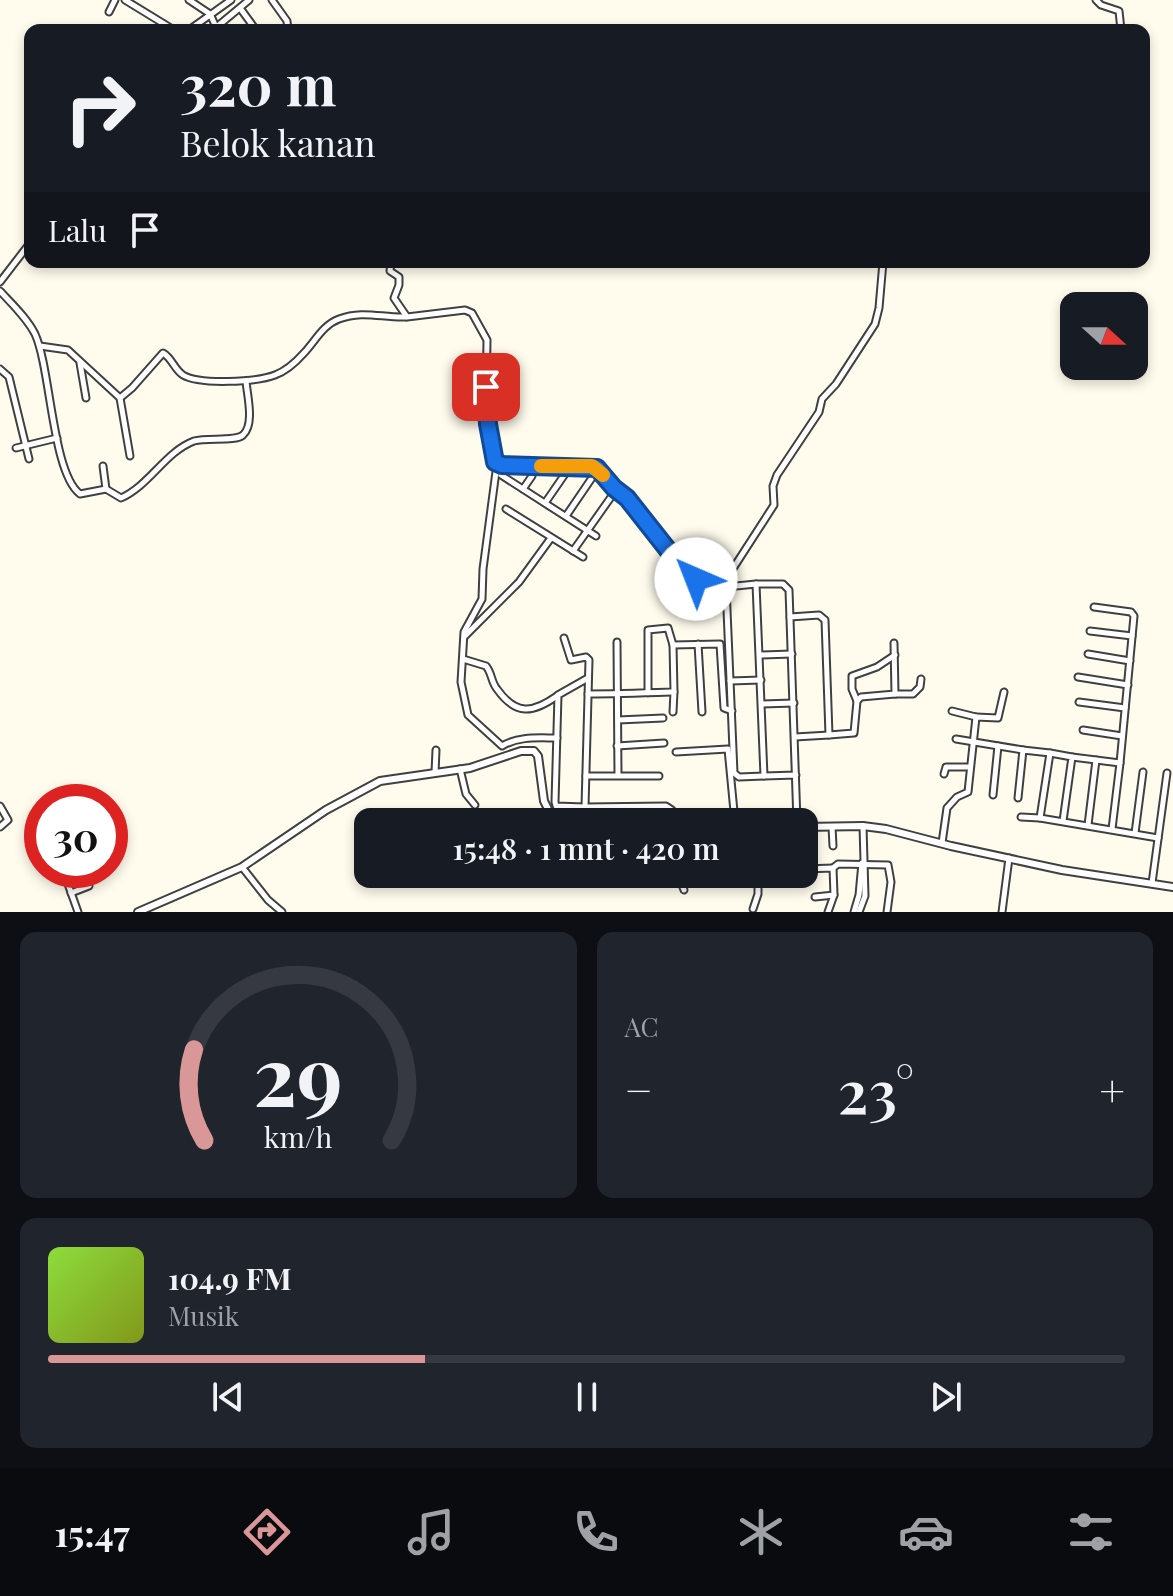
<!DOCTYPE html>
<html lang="id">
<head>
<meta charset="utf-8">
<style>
  :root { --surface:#171b24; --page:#20242c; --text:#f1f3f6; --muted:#9ea1a6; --line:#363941; --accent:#da9798 }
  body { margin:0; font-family:"Playfair Display",serif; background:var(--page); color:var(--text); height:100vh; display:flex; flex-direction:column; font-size:30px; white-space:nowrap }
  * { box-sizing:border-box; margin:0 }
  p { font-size:26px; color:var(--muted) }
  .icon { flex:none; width:44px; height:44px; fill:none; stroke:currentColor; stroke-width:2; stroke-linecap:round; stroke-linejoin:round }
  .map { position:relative; height:912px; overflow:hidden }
  .sheet { display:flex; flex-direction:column; gap:20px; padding:20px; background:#0d0f14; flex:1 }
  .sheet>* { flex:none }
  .banner { position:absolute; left:24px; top:24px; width:1126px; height:244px; border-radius:16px; box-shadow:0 4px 12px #0003; background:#171b24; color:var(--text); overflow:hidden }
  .needle { width:52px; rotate:111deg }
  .buttons { position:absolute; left:1060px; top:292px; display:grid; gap:16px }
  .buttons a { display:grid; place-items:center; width:88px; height:88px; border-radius:16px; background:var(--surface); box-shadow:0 4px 12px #0003; font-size:40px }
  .speed { position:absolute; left:24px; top:784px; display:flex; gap:16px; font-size:40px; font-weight:700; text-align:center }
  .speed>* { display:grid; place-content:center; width:104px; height:104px; border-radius:50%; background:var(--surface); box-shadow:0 4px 12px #0003; line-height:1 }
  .speed .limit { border:12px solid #d22; background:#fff; color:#111 }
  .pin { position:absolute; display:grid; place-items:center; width:68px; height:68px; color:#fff; margin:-34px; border-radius:16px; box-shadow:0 4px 12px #0006 }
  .me { position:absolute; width:88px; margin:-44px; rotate:316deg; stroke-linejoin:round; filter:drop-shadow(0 0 6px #0008) }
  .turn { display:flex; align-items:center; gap:28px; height:168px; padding:0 24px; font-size:36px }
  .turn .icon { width:104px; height:104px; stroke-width:2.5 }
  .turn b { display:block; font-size:56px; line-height:68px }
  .then { display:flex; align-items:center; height:76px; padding:0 24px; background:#0003; gap:16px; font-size:30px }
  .big { font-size:60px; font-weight:600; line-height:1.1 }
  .sheet .card { flex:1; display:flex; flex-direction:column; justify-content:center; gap:12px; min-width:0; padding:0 28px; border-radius:16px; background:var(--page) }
  .sheet .dial { align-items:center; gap:0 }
  .dial svg { height:208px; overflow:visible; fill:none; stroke:var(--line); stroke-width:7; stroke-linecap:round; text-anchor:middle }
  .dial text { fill:var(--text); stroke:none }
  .song { display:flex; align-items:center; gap:24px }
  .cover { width:96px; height:96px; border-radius:12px; background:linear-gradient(135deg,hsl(90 70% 55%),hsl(70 70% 35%)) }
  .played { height:8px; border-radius:4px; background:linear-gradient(90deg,var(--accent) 35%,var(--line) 35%) }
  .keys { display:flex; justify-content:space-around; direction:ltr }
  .heat { display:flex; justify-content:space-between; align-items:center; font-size:44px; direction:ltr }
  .sheet .tiles { flex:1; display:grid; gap:20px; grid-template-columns:1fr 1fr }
  .card:last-child { grid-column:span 2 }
  .trip { position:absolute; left:354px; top:808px; width:464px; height:80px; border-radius:16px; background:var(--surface); box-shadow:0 4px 12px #0003; font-weight:600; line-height:80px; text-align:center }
  .menu { display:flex; height:128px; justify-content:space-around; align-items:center; background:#090b0e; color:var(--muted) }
  .menu .icon { width:56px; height:56px }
  .menu .active { color:var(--accent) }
  .menu b { font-size:36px; color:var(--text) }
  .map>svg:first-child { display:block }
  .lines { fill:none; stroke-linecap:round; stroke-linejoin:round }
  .minor-casing { stroke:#404040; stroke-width:9 }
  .tertiary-casing { stroke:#404040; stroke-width:10 }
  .minor { stroke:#fff; stroke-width:5 }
  .tertiary { stroke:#fff; stroke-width:6 }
  .route-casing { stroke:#114b97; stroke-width:20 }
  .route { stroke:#1a73e8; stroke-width:14 }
  .slow { stroke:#f59e0b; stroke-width:14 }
</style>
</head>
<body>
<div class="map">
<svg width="1173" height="912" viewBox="0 0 1173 912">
  <rect width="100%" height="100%" fill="#fffcee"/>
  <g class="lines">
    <g class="minor-casing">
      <g id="minor">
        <polyline points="125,0 174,30"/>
        <polyline points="189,0 210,14 217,29"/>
        <polyline points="272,0 287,21 288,30"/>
        <polyline points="1096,0 1101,5 1119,11 1121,30"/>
        <polyline points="240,8 256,30"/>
        <polyline points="109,12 115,0"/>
        <polyline points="189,30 231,0"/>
        <polyline points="213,30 249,0"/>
        <path d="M391,262L390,271L399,277V285L394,298L407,317L465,310L472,313L487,340L486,406L495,462L502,465L597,468L614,488L623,493C651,525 674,562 708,589L726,587"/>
        <polyline points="0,282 30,243"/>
        <path d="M0,291C12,304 27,318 35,334C51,369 52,473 80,494L106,489L121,498C150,485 165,452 194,441C207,437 235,442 243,435C255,424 247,395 246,381"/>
        <path d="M40,346L68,350L120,398L132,388L163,353C172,358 174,369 183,375C199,385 257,382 275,375C286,371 296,362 304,353C316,340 323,325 339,319C363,310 382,318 406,317"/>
        <polyline points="80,363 86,398"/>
        <polyline points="0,369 9,377 29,459"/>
        <polyline points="120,398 130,456"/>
        <polyline points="16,448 57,438"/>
        <path d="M497,464L483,569L482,599L464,632L461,682L468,715L502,746C519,736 537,738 557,738"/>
        <polyline points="103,466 106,489"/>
        <polyline points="501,475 596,536"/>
        <polyline points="523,489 532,476"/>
        <polyline points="545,503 565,474 564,466"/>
        <polyline points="506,509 583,557"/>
        <polyline points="566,516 598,469"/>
        <polyline points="573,551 616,490"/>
        <polyline points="756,584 726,587 734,773 739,777 764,776"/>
        <polyline points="731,586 729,577 734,567 774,505 773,486 777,475 819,412 822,399 836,384 875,324 879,308 883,262"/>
        <polyline points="1094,607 1131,612 1134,616 1120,763"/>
        <polyline points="790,617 819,615 825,620 829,735 854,733 857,701 861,697 895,694 894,643"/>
        <polyline points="1090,631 1132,636"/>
        <polyline points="465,636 519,582 551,538"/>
        <polyline points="564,638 571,660 586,657 589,660 585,807 666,806 672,810 673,821"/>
        <polyline points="617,642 618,775"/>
        <polyline points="698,644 702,712"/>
        <polyline points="673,645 720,644 724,708 732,711"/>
        <polyline points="1088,654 1130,661"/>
        <polyline points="760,655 792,654"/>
        <path d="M463,659L486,666C492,673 491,682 497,689C516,716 533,713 557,696"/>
        <polyline points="1078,677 1128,685"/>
        <polyline points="730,681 761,680"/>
        <path d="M588,694C617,694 645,693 674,692L673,645L668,628L648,630V693"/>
        <polyline points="895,694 913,694 920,687 921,679"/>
        <polyline points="857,701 852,689 852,676 877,667 895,655"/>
        <polyline points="1079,702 1125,708"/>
        <polyline points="762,704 794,703"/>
        <polyline points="952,711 976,717"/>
        <polyline points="673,712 674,692"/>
        <polyline points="618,720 663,718"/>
        <polyline points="1083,730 1122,736"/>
        <polyline points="795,737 829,735"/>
        <polyline points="956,739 1023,750"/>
        <polyline points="617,746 664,743"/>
        <polyline points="676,752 728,749 735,822"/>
        <polyline points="1072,757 1096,760 1088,825"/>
        <polyline points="1096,760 1120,763 1112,829"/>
        <polyline points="460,769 466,794 475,805"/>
        <polyline points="435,773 436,750"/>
        <polyline points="944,774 946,767 970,767"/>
        <polyline points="796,775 764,776 756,584 783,584 789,590 797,822"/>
        <polyline points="586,776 659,776"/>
        <polyline points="993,795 998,746"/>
        <polyline points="1018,798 1023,750 1050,753"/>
        <polyline points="0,806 8,820 0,827"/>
        <polyline points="1021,817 1040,818"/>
        <polyline points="585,820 585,807 556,806 555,802 558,695 588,678"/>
        <polyline points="1063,821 1072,757 1050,753 1040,818 1158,838"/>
        <polyline points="832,827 833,846"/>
        <polyline points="1135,833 1143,772"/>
        <polyline points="942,843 947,808 957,797 968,792 976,717 998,718 1004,692"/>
        <polyline points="242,867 268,900 282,912"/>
        <polyline points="833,868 838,864 888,865 891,882 887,912"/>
        <polyline points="804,869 833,868 834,895 828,912"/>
        <polyline points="63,870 78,912"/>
        <polyline points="678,874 684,890"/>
        <polyline points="756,874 758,879 785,880"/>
        <polyline points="1152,883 1167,773"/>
        <polyline points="71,893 89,886"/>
        <polyline points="815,897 834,895"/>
        <polyline points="753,909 758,894 758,879"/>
        <polyline points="854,912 859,895 862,863"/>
        <polyline points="859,912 865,896 863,826"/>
        <polyline points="1002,912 1009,858"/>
      </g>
    </g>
    <g class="tertiary-casing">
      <g id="tertiary">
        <polyline points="804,827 863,826 886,829 951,846 1062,870 1173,887"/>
        <polyline points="138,912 242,867 326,810 380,781 470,768 521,751 534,751 538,756 544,801 551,815 573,820 680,822"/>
      </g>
    </g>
    <use href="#minor" class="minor"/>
    <use href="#tertiary" class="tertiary"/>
  </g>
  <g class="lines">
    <g class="route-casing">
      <polyline id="route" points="486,387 488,424 495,462 502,465 597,468 614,488 627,498 668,550 696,579"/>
    </g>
    <use href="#route" class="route"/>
    <polyline class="slow" points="541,466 592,466 603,475"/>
  </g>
</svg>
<div class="buttons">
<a><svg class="needle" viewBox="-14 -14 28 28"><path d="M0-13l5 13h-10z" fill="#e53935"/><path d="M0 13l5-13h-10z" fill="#9ea1a6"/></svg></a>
</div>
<div class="speed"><div class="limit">30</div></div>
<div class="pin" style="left:486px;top:387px;background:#d93025"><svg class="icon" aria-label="arrive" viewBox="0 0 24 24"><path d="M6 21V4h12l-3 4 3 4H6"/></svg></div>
<svg class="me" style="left:696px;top:579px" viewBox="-20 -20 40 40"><circle r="19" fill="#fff"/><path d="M0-13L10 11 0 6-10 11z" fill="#1a73e8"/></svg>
<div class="trip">15:48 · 1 mnt · 420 m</div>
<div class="banner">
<div class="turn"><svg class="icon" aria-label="right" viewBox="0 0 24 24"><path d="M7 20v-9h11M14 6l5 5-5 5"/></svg><div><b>320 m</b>Belok kanan</div></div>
<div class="then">Lalu<svg class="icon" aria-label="arrive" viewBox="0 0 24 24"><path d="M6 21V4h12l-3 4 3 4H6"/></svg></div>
</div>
</div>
<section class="sheet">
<div class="tiles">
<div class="card dial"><svg viewBox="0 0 100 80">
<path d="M14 69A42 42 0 1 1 86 69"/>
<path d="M14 69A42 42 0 0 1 10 34" stroke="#da9798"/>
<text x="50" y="56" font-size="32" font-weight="700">29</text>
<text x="50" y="72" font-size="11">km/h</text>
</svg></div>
<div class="card"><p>AC</p>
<div class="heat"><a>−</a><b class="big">23°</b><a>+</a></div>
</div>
<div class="card">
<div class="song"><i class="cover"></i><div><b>104.9 FM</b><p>Musik</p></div></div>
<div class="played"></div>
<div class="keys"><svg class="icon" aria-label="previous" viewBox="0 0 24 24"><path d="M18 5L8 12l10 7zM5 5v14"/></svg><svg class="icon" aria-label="pause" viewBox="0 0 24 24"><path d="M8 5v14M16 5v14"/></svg><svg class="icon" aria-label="next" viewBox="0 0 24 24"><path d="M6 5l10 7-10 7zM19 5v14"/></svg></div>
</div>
</div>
</section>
<nav class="menu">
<b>15:47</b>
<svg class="icon active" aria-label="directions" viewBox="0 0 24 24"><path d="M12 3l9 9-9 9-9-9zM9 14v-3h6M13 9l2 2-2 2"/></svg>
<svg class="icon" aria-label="music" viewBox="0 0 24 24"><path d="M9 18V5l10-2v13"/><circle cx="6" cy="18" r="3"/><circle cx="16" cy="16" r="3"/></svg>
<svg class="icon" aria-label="phone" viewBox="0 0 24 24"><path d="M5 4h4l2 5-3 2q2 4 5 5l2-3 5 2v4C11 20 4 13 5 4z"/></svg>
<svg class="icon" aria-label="climate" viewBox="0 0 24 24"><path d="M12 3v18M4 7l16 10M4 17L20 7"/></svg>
<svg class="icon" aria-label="car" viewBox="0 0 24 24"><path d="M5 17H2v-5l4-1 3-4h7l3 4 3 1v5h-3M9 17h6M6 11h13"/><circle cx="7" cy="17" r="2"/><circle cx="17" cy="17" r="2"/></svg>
<svg class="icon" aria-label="filters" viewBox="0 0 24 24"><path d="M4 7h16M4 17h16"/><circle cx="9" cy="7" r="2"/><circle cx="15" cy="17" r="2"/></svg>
</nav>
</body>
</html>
